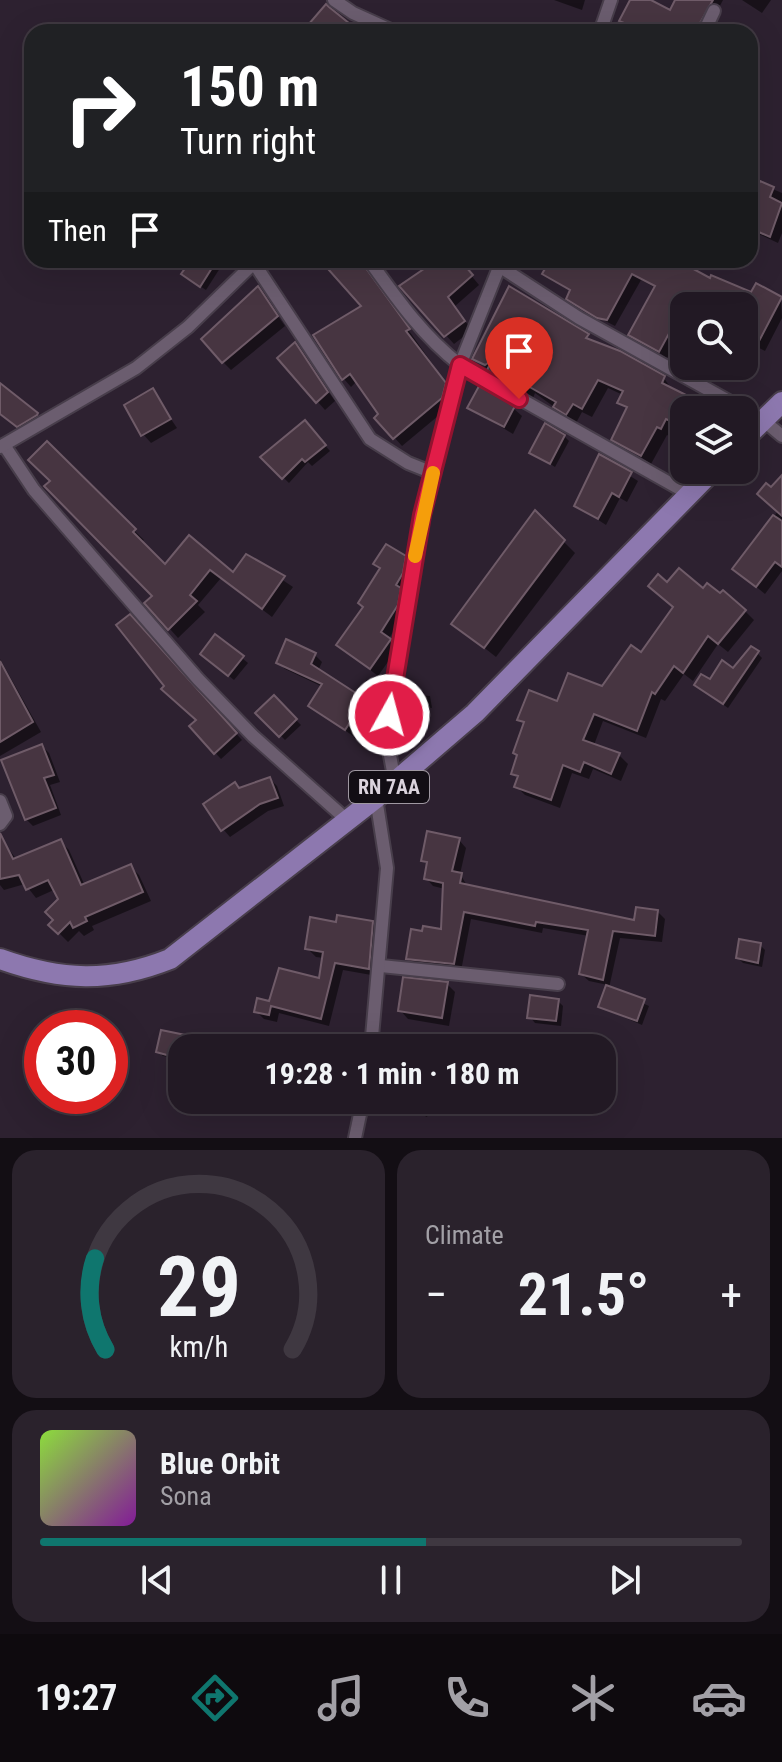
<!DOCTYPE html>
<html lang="en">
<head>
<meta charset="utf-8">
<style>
  :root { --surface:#221924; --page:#2a222c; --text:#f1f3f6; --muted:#a2a0a6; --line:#3f3841; --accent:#0f766e }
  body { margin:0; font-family:"Roboto Condensed",sans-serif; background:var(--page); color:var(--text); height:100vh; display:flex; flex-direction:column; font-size:30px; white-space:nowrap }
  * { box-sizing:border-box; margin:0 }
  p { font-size:26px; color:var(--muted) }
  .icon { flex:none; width:44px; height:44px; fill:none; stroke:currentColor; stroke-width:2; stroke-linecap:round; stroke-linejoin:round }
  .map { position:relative; height:1138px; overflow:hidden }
  .details { display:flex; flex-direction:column; gap:12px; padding:12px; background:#130e14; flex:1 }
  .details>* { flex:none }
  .guide { position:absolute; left:24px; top:24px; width:734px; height:244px; border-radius:24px; box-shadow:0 8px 32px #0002,0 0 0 2px var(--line); background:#202124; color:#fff; overflow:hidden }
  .tools { position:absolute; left:670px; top:292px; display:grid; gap:16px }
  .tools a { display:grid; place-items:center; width:88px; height:88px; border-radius:16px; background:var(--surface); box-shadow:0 8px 32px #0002,0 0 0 2px var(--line); font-size:40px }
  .speed { position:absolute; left:24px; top:1010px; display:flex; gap:16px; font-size:40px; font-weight:700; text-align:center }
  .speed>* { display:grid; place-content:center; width:104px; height:104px; border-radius:50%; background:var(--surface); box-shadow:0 8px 32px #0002,0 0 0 2px var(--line); line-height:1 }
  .speed .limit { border:12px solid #d22; background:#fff; color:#111 }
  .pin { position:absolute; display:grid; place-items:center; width:68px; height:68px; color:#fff; margin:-82px -34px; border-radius:50% 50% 50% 0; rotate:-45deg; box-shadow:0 0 8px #0007 }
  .pin .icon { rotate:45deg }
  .me { position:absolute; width:88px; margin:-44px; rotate:7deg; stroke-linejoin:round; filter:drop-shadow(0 0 6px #0008) }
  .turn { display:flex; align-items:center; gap:28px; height:168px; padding:0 24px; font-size:36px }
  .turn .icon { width:104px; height:104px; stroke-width:2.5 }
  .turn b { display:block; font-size:56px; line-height:68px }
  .then { display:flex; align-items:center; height:76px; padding:0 24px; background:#0003; gap:16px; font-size:30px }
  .big { font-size:60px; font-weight:700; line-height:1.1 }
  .details .card { flex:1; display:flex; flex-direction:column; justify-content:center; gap:12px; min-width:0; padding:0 28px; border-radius:24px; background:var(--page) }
  .details .dial { align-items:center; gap:0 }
  .dial svg { height:208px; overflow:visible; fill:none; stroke:var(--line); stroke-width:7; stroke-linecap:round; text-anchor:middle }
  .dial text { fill:var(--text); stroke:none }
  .song { display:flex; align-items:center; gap:24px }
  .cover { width:96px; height:96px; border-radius:12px; background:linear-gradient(135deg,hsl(90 70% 55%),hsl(290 70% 35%)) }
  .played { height:8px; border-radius:4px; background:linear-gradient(90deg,var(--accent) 55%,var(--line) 55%) }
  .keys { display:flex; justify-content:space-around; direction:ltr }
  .heat { display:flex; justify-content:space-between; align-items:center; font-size:44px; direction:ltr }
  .details .tiles { flex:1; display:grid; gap:12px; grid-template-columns:1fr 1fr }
  .card:last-child { grid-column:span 2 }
  .trip { position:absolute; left:168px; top:1034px; width:448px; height:80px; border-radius:24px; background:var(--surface); box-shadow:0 8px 32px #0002,0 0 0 2px var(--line); font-weight:700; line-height:80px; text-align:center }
  .tabs { display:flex; height:128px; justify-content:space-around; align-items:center; background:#0e0a0e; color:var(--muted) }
  .tabs .icon { width:56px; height:56px }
  .tabs .selected { color:var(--accent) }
  .tabs b { font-size:36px; color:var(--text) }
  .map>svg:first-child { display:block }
  .shadow { fill:#0007; fill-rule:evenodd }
  .building { fill:#473541; stroke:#6f5b68; stroke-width:2; fill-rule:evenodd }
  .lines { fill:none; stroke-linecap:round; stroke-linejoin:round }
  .minor-casing { stroke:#483e4b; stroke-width:16 }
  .primary-casing { stroke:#483e4b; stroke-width:24 }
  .minor { stroke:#6b5d6f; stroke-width:12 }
  .primary { stroke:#8d78af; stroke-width:20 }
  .route-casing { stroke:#92132f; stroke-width:20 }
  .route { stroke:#e11d48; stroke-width:14 }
  .slow { stroke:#f59e0b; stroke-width:14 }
  .labels { text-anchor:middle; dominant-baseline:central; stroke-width:8; stroke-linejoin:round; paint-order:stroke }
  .shield { fill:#120d14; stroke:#9f98a1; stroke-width:2 }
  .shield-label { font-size:20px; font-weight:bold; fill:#dbd3dd }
</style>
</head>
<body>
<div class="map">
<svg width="782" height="1138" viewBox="0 0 782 1138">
  <rect width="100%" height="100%" fill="#2d2130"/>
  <g class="shadow">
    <polygon points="554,0 585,0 582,10"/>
    <polygon points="632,0 647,0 671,12 678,0 723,0 706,32 632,32 622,20"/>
    <polygon points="742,0 771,0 762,13"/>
    <polygon points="559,24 585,32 556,32"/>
    <polygon points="761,184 782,193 782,233 778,243 750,230 750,207"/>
    <polygon points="193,260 216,260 222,265 206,290 189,279"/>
    <polygon points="229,260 258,260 243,271"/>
    <polygon points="323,260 359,260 453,393 450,406 402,446 377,418 381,415 357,381 351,387 344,379 315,336 364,306"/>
    <polygon points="437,260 474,260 465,268 479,285 454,307 472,330 454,344 402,287"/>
    <polygon points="543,260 693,260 689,269 711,281 752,295 781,298 782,318 765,351 744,340 744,306 684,306 684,329 667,358 631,335 656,288 641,280 615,326 576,306 568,298 572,292 545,274 548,267"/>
    <polygon points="258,288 285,326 231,370 223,362 241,308 238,304"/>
    <path d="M510,289L596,344L664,378L672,390L705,410H684V431L676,427L671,437L667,435L651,464L613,439L628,410L620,402L623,395L608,388L592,417L582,412L576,423L535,393L533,398L499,379L475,358ZM535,346L553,356L539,379L522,370Z"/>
    <polygon points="295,345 335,401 325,410 279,358"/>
    <polygon points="0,386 36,416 43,424 26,434 0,413"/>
    <polygon points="152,391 177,428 151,443 143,434"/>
    <polygon points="470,408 513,408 522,416 513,434"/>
    <polygon points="310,428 330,451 312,466 308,462 289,483 263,458"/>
    <polygon points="564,436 569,441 555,467 532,452"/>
    <polygon points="47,444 144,540 141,542 165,566 189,538 233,574 247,556 293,587 272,617 221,578 198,605 205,612 178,638 147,603 155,596 53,481"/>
    <polygon points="600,457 638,481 627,502 620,498 606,525 577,506"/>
    <polygon points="782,478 782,571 765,594 735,569 778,511 772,490"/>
    <polygon points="535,513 575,553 496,657 453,623"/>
    <polygon points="405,558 413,566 410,581 403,593 408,598 405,613 388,640 397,649 378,676 338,645"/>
    <polygon points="667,585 703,591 745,611 754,620 728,652 718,644 693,681 684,674 665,701 661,699 646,738 603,721 594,745 619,755 628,764 621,781 593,769 589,779 572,773 560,808 525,795 516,786 519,779 513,773 525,725 519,719 603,688 642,655 675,607"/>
    <polygon points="136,623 242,740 221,759 191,727 199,720 166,686"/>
    <polygon points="757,653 762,658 728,708 701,689"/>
    <polygon points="315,655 322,662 318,671 371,708 353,736 311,706 323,687 285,669 278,662"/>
    <polygon points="242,658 248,663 234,680 208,659"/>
    <polygon points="0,659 41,732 0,756"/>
    <polygon points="418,695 430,696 432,708 419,706"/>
    <polygon points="273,697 301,725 285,740 258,713"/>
    <polygon points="42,746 49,753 60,782 50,785 61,815 33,826 26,819"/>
    <polygon points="270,779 277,786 284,806 268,811 230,837 223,829 240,790"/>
    <polygon points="459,840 466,848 460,874 468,887 636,923 658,912 665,919 662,942 620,938 609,988 649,1006 642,1025 600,1007 608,985 589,981 581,974 589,936 543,928 542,933 471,919 461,971 416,966 408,959 442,931 445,889 433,886 426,878 429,866 423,860"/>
    <polygon points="60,841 69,850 85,886 130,866 139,875 151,901 92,926 94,930 84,936 79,931 68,942 51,925 61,899 56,889 36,898 25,884 4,890 0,885 0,846 5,844 17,860"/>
    <polygon points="372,923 381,932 377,976 343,970 329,1026 279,1013 277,1022 264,1019 256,1011 320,981 324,958 316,957 307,948 337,924"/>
    <polygon points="760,945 765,950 762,967 743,963 738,958"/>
    <polygon points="447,984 455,992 449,1026 408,1019 400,1010"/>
    <polygon points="558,1001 563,1006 561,1026 535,1023 530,1017"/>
    <polygon points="187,1036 224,1048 182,1048 182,1060 163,1056 158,1051"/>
    <polygon points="404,1100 431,1100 433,1102 427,1117 408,1108"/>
  </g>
  <g class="building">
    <polygon points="630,0 651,0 670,10 675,0 713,0 695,32 630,32 632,26 619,21"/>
    <polygon points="326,4 329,7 360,32 302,32"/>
    <polygon points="760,181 774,187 770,197 782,203 770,237 750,228 750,202"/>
    <polygon points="191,260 217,260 200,287 181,274"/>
    <polygon points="320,260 360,260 410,329 406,331 446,383 442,398 393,439 374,418 378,414 350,374 342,380 313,335 361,306"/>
    <polygon points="437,260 460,260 473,275 448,297 465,321 444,337 399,286"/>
    <polygon points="550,260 677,260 710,278 711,275 751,292 756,283 782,297 757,345 744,338 744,306 699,306 686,302 659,352 628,335 655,286 632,274 607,320 597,318 566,299 570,290 542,274"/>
    <polygon points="258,286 278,316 222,363 201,339"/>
    <path d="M509,286L589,334L586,338L620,351L665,376L662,383L698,401L693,410H684L681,426L666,419L661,429L657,427L641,456L611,440L627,407L617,403L623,391L598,380L582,409L573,404L566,415L553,407L556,402L526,385L523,390L487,370L492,360L485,365L472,359ZM525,338L552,353L539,377L512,362Z"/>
    <polygon points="295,342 328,392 316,403 277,358"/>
    <polygon points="0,383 38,413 37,415 17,427 0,414"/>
    <polygon points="479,386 515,406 504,427 467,408"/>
    <polygon points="153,388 171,419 141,436 124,405"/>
    <polygon points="305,420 326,445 305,462 302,459 282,479 260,457"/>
    <polygon points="545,423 565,435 550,464 529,453"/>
    <polygon points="47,441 136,529 133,532 165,564 189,535 233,572 246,554 285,576 262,609 210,570 190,595 197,601 168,630 144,603 152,596 44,486 50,481 28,460"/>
    <polygon points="599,454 632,472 619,497 612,493 598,519 574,506"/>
    <polygon points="782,475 782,516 757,494 766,483 771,487"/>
    <polygon points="535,510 565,540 484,648 451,624"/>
    <polygon points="773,515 782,521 782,567 775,562 756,587 732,569"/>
    <polygon points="386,544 406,556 403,573 396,585 401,588 398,605 381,632 391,639 370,669 336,645 363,607 358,603 380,568 373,564"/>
    <polygon points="679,568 703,588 707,583 720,593 723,590 746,610 718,644 708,636 683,673 674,666 655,694 652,692 637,731 594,714 583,740 620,753 611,774 584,762 580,772 563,765 551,800 514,787 518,776 511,774 517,755 513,753 524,722 517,720 529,690 557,701 568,673 602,686 631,645 641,652 673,607 648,586 658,574 667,582"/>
    <polygon points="130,614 237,733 214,754 189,726 196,720 161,689 164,686 116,625"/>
    <polygon points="215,634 244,656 228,676 200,654"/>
    <polygon points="286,639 316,653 311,664 365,699 345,730 308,706 322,684 276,663"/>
    <polygon points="751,646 759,651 723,704 694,685 701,674 710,679 722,660 733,668"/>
    <polygon points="0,661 33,722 0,742"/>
    <polygon points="274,695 297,719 279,737 255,713"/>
    <polygon points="42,744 54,775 44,778 56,808 25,820 1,760"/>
    <polygon points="270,777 278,798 260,804 221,831 203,804 235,782 239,788"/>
    <polygon points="427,831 460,838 452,871 462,873 460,883 634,920 636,907 658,910 655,936 613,931 603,980 579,974 588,930 536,922 535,926 464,912 454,964 406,959 411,929 422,931 423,926 441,929 443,883 424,879 427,862 421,861"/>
    <polygon points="0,833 13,859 61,839 81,885 131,864 143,892 85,917 87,921 73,928 70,922 58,934 48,925 53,920 45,912 58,899 48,880 26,890 19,875 0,879"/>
    <polygon points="337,915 373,921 369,969 335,963 321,1019 271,1006 269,1015 254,1012 257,998 269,1001 279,968 319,978 323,952 305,949 310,917 336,922"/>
    <polygon points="739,939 761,943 758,963 736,958"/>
    <polygon points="403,977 448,982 442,1018 398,1011"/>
    <polygon points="606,985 645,999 637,1021 598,1007"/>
    <polygon points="530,995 559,999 556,1021 527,1018"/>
    <polygon points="161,1030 225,1043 225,1048 182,1048 182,1054 175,1052 174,1057 156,1052"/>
  </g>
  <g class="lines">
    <g class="minor-casing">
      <g id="minor">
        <polyline points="334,0 353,13 395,32"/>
        <polyline points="600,32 611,0"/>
        <polyline points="704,32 714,11"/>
        <path d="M369,260C397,299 422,335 460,365L689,494"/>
        <polyline points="254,263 370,439 408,463 433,473"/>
        <polyline points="499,266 579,318 763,420 782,436"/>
        <polyline points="4,445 34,490 198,679 253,736 347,820"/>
        <polyline points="0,447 136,368 188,327 257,260"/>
        <polyline points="395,782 386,734 422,515 460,365 502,260"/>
        <polyline points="0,801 6,816 0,824"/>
        <polyline points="381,966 558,984"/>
        <polyline points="371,1048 387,868 376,798"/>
        <polyline points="355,1138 363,1100"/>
      </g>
    </g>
    <g class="primary-casing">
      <g id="primary">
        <polyline points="744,439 782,402"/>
        <path d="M0,959C61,981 110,983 170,959L376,798L475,713L713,470"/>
      </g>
    </g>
    <use href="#minor" class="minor"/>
    <use href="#primary" class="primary"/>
  </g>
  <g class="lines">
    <g class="route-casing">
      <polyline id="route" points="389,715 422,515 460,365 519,399"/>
    </g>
    <use href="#route" class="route"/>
    <polyline class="slow" points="415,556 433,473"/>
  </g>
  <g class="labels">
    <rect class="shield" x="349" y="771" width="80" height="32" rx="6"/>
    <g class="shield-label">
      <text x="389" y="787">RN 7AA</text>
    </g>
  </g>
</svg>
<div class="tools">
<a><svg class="icon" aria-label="search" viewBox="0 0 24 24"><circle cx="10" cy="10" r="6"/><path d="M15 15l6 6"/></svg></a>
<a><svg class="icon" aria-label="layers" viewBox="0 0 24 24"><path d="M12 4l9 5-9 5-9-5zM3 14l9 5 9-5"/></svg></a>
</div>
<div class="speed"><div class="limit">30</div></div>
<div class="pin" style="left:519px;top:399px;background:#d93025"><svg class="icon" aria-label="arrive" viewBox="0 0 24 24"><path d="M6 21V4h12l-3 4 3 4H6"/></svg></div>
<svg class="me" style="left:389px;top:715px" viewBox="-20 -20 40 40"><circle r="17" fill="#e11d48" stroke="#fff" stroke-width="3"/><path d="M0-11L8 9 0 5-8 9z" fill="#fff"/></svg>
<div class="trip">19:28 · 1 min · 180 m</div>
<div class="guide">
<div class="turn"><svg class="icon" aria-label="right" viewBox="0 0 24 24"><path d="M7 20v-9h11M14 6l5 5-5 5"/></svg><div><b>150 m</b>Turn right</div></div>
<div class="then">Then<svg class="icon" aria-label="arrive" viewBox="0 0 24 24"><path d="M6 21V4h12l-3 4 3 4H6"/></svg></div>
</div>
</div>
<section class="details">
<div class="tiles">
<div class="card dial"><svg viewBox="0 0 100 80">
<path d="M14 69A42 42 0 1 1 86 69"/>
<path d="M14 69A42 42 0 0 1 10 34" stroke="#0f766e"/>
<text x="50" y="56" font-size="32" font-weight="700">29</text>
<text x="50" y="72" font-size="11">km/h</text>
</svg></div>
<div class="card"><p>Climate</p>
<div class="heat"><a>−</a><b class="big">21.5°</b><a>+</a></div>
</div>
<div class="card">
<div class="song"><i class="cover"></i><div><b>Blue Orbit</b><p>Sona</p></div></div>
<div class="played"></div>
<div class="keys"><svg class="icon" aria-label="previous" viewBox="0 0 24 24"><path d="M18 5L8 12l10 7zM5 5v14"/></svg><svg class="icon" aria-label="pause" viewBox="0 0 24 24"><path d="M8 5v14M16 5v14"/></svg><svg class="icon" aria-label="next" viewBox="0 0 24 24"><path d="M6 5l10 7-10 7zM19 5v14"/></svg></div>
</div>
</div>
</section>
<nav class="tabs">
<b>19:27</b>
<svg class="icon selected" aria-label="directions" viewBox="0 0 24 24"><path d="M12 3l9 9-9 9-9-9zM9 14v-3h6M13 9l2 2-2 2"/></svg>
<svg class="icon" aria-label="music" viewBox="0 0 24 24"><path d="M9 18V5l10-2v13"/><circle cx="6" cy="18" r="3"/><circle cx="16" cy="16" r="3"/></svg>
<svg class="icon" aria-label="phone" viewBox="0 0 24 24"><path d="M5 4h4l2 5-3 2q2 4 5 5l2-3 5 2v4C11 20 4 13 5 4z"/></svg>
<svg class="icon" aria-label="climate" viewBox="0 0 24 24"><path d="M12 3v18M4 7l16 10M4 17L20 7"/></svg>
<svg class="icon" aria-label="car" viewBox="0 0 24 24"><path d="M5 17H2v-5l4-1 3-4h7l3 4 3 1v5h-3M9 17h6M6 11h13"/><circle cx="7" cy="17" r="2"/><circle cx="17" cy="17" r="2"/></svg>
</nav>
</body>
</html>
